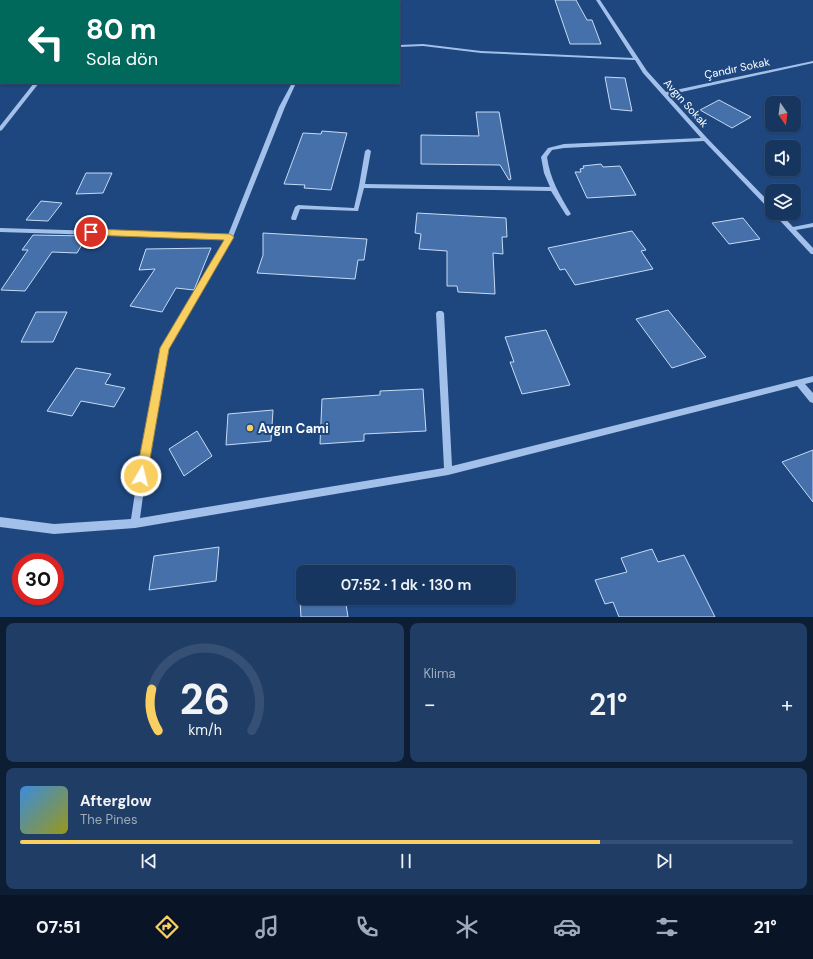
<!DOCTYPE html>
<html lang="tr">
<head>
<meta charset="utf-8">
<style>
  :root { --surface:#16355f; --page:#1f3d65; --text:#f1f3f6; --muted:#9eabbd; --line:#355074; --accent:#f8cf60 }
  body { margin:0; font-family:"DM Sans",sans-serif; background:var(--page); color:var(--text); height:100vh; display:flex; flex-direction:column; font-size:15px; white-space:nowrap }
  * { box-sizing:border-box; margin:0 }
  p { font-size:13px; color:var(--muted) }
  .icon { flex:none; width:22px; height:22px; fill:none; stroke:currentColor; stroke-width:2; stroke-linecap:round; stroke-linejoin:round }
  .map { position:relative; height:617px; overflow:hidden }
  .sheet { display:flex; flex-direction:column; gap:6px; padding:6px; background:#0c1d34; flex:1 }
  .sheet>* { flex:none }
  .top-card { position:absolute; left:0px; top:0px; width:400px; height:84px; box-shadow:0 1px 3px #0004,0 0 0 1px var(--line); background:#00695c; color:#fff; overflow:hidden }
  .needle { width:26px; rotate:166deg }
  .buttons { position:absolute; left:765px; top:96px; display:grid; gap:8px }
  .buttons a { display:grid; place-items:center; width:36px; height:36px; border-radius:8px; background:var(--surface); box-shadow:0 1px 3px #0004,0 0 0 1px var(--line); font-size:20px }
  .speed { position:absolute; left:12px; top:553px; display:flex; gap:8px; font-size:20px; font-weight:700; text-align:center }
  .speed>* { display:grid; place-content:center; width:52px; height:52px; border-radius:50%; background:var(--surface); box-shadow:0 1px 3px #0004,0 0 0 1px var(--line); line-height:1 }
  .speed .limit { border:6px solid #d22; background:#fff; color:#111 }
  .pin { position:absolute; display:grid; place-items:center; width:34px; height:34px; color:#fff; margin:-17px; border:2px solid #fff; border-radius:50%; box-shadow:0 1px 4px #0007 }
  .me { position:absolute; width:44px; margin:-22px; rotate:8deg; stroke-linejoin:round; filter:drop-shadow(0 0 3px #0008) }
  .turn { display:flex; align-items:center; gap:14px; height:84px; padding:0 20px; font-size:18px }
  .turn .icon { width:52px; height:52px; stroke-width:2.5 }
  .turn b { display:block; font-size:28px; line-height:34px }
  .big { font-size:30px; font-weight:600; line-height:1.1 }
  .sheet .widget { flex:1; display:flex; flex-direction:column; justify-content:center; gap:6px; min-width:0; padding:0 14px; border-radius:8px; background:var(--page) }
  .sheet .dial { align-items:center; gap:0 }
  .dial svg { height:104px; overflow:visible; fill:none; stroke:var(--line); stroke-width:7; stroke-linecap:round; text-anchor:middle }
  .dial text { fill:var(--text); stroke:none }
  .song { display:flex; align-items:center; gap:12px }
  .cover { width:48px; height:48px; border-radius:6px; background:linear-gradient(135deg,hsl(210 70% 55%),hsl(60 70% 35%)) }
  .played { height:4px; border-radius:2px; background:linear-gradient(90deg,var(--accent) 75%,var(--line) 75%) }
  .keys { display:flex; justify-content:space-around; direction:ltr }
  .heat { display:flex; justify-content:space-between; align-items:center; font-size:22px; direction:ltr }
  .sheet .tiles { flex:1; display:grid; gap:6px; grid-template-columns:1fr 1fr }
  .widget:last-child { grid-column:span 2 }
  .trip { position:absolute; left:296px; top:565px; width:220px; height:40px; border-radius:8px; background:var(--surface); box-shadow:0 1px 3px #0004,0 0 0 1px var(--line); font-weight:600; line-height:40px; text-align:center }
  .tabs { display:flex; height:64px; justify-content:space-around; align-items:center; background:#091526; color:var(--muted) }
  .tabs .icon { width:28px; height:28px }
  .tabs .selected { color:var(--accent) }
  .tabs b { font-size:18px; color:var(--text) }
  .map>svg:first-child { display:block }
  .building { fill:#4670a9; stroke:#c6dbf6 }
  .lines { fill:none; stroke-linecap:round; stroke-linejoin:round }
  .minor { fill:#a2c0e9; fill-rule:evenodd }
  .route { fill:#f8cf60; stroke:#a1873e }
  .poi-dot { fill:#f8cf60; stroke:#1e477f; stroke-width:1.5 }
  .labels { text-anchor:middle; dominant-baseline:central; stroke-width:4; stroke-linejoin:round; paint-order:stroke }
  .far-street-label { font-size:11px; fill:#fff; stroke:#1e477f }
  .poi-label { font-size:13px; font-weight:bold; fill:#fff; stroke:#1e477f; text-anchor:start }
</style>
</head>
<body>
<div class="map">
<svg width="813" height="617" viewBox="0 0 813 617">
  <rect width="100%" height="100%" fill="#1e477f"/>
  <g class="building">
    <polygon points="555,0 576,0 587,20 592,20 601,44 570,44"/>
    <polygon points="605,77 625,78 632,111 611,109"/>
    <polygon points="719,100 751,117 732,128 700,110"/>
    <polygon points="476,112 499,112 511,179 509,180 500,165 421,164 421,135 479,136"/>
    <polygon points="322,131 347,133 331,190 304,188 305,185 284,184 303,133 321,134"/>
    <polygon points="601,164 603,167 620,166 636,195 587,198 575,172 581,172 580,169 584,168 583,166"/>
    <polygon points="86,173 112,173 103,193 76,194"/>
    <polygon points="41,201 62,203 48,221 26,220"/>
    <polygon points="417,213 506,218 507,237 502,237 503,254 493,253 495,294 458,292 457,286 447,286 447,251 419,249 421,234 415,233"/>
    <polygon points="743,218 760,239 729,244 712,223"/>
    <polygon points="632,231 646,250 641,251 653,269 575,285 565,269 560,270 548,248"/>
    <polygon points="263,233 367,239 364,260 358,260 355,279 257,273 263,255"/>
    <polygon points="33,235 87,236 77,253 52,252 25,291 1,290 28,250 22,250"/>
    <polygon points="211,248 194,290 176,288 162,312 130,306 155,269 139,270 146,249"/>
    <polygon points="668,310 706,357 672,368 636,319"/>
    <polygon points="36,312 67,312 53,342 21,342"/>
    <polygon points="546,330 570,385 522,394 510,362 514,362 505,337"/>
    <polygon points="76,368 111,374 105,384 125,388 114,407 81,401 72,416 47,411"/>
    <polygon points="423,389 426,431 364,434 364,441 320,444 322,399 380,395 380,391"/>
    <polygon points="273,410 271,441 226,445 228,414"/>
    <polygon points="197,431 212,456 184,476 169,449"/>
    <polygon points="813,450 813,502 782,462"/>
    <polygon points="219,547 216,581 149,590 154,556"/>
    <polygon points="652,549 658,562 684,555 715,617 619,617 613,602 605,604 595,580 627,572 621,558"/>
    <polygon points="312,598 345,598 348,617 301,617 300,601"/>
  </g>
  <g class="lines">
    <g class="minor">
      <polygon points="304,0 312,0 311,1"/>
      <path d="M596,0H600L647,71L666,92L813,61V63L668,95L707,138L772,205V211L770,210L704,141L564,148L552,150L547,157C550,179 560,196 571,214L568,216L566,215L551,191L364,188L358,211L300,209L296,220H292L291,218L295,207L298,205L354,208L359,186L365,151L368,149L371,151L365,184L550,187L544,173L541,157L548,148L564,144L701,138L643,73L635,60L481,53L423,46L399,47V45L423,44L481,51L633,58Z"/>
      <rect x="0" y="79" width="1" height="2"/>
      <polygon points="34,83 39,83 2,130 0,131 0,126"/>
      <polygon points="292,83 296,83 285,107 233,237 168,349 148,460 140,518 444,468 436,313 438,311 442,311 444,313 452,466 813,376 813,382 805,384 813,393 813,403 810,402 797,386 448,475 135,528 54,534 0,527 0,517 54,524 131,519 140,460 160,348 226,239 0,232 0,228 228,235 279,107"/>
      <polygon points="773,213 780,213 793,227 813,223 813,227 796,230 813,248 813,254 811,254"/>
    </g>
  </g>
  <polygon class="route" points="91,229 230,234 234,237 169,349 147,476 145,479 141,481 137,479 136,476 160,348 224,240 91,235 87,232"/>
  <circle class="poi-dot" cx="250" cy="428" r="4"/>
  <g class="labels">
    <g class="far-street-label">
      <text transform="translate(737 68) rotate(-12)">Çandır Sokak</text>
      <text transform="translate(686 103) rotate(48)">Avgın Sokak</text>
    </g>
    <g class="poi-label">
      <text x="258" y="428">Avgın Cami</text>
    </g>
  </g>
</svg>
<div class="buttons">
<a><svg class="needle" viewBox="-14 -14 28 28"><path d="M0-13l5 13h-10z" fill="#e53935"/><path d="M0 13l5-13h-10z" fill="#9eabbd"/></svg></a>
<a><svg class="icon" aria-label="sound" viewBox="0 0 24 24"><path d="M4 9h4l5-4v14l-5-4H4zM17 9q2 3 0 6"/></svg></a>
<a><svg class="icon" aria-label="layers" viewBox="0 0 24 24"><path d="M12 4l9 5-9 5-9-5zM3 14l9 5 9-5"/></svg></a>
</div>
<div class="speed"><div class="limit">30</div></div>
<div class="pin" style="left:91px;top:232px;background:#d93025"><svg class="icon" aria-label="arrive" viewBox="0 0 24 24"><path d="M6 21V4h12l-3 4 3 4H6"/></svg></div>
<svg class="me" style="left:141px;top:476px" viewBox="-20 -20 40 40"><circle r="17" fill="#f8cf60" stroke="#fff" stroke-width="3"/><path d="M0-11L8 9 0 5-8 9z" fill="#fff"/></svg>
<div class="trip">07:52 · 1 dk · 130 m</div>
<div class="top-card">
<div class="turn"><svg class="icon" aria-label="left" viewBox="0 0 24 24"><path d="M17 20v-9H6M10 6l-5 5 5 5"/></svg><div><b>80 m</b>Sola dön</div></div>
</div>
</div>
<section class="sheet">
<div class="tiles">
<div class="widget dial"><svg viewBox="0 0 100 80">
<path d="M14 69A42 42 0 1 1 86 69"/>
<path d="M14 69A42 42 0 0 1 9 37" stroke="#f8cf60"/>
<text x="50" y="56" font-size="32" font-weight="700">26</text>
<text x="50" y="72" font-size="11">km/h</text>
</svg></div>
<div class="widget"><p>Klima</p>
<div class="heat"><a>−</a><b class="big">21°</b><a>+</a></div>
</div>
<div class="widget">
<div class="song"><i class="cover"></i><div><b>Afterglow</b><p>The Pines</p></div></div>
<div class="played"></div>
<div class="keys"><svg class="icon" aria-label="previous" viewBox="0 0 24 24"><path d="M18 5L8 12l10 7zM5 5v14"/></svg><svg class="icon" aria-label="pause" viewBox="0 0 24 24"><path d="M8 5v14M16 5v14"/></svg><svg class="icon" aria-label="next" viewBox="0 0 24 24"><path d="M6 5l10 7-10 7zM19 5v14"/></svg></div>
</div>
</div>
</section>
<nav class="tabs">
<b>07:51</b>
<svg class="icon selected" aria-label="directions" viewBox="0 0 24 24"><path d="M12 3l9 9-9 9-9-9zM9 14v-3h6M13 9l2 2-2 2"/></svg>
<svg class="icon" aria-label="music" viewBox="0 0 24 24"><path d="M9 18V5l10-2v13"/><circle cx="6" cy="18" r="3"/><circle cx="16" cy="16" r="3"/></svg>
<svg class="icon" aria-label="phone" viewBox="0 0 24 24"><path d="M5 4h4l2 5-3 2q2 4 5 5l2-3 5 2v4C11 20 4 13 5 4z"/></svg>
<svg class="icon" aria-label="climate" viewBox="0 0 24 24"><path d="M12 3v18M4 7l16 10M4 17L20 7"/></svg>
<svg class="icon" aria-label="car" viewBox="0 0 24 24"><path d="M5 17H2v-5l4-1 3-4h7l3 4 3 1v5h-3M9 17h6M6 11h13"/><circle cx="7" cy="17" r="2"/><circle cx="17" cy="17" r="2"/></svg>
<svg class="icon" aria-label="filters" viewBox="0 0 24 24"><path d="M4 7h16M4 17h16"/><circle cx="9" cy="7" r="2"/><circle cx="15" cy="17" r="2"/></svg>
<b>21°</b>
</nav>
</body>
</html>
